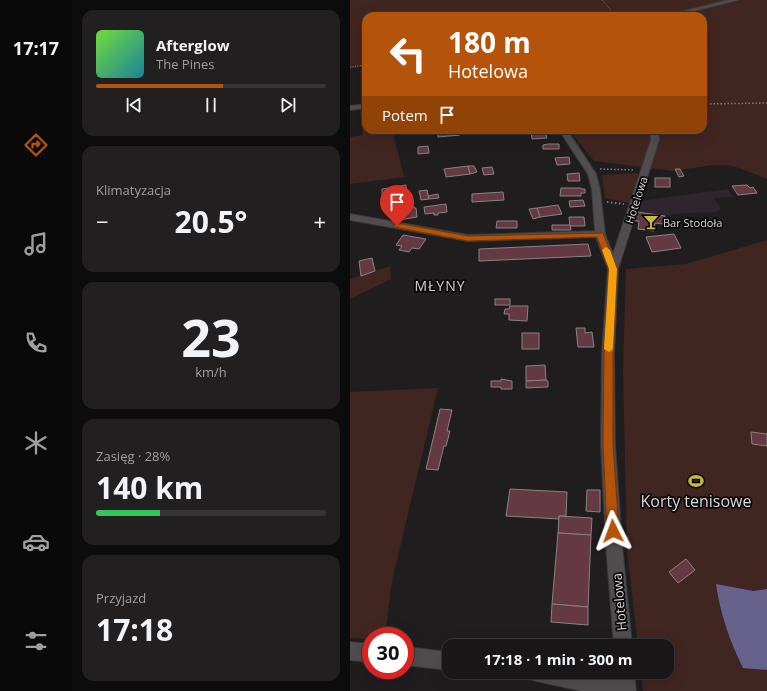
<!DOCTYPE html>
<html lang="pl">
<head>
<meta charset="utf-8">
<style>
  :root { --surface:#181617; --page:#211f20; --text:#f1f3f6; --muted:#9f9fa1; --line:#363536; --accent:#b45309 }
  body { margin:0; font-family:"Open Sans",sans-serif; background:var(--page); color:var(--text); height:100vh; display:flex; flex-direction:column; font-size:15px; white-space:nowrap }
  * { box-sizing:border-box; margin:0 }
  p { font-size:13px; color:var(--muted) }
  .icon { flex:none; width:22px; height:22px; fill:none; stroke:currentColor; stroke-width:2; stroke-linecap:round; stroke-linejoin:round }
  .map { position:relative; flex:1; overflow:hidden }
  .details { display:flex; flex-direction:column; gap:10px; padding:10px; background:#0d0c0d; width:278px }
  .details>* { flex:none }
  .hud { position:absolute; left:12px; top:12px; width:345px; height:122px; border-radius:12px; box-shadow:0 4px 16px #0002,0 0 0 1px var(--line); background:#b45309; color:#fff; overflow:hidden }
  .speed { position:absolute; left:12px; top:627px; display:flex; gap:8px; font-size:20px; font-weight:700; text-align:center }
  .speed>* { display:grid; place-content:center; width:52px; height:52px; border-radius:50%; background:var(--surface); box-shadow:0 4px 16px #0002,0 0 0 1px var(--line); line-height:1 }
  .speed .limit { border:6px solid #d22; background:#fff; color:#111 }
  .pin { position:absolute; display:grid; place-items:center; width:34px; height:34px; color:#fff; margin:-41px -17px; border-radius:50% 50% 50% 0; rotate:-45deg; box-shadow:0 0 4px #0007 }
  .pin .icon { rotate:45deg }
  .me { position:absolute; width:44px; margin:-22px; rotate:357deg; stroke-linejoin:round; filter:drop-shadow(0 0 3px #0008) }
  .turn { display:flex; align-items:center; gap:14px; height:84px; padding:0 20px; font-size:18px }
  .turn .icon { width:52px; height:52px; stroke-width:2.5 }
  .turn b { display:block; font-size:28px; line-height:34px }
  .then { display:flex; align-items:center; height:38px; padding:0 20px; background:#0003; gap:8px; font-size:15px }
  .big { font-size:30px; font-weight:700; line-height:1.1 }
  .details .card { flex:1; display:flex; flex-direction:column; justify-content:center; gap:6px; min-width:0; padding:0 14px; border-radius:12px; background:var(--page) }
  .details .dial { align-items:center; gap:0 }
  .dial b { font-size:52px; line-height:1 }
  .song { display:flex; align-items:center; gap:12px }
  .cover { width:48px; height:48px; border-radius:6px; background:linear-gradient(135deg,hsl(100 70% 55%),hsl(190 70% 35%)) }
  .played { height:4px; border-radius:2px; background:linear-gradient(90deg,var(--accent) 55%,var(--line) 55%) }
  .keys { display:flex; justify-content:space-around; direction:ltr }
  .heat { display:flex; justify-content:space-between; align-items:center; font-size:22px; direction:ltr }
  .charge { height:6px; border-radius:3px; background:linear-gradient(90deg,#34c759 28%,var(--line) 0) }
  .trip { position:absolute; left:92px; top:639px; width:232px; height:40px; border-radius:12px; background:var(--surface); box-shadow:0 4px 16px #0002,0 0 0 1px var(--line); font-weight:700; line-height:40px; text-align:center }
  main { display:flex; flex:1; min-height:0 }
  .tab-bar { display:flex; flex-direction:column; width:72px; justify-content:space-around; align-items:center; background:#0a0909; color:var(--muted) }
  .tab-bar .icon { width:28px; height:28px }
  .tab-bar .on { color:var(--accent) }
  .tab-bar b { font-size:18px; color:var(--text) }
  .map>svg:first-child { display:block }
  .built { fill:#2e262c }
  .green { fill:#412521 }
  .water { fill:#67628b }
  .building { fill:#653944; stroke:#888384 }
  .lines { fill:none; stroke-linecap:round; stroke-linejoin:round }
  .minor-casing { stroke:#3b393b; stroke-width:2 }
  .path-far2 { stroke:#7f7d7e; stroke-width:1; stroke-dasharray:1 1.5; stroke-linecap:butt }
  .path-far1 { stroke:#7f7d7e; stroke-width:1.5; stroke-dasharray:1.5 2; stroke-linecap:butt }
  .path { stroke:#7f7d7e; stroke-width:2; stroke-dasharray:1.5 2.5; stroke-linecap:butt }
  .minor { fill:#514d4f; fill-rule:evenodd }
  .route { fill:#b45309; stroke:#753606 }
  .slow { fill:#f59e0b }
  .labels { text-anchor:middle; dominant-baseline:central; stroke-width:3.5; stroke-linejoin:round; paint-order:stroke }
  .far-street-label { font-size:11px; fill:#d9d7d8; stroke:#090808 }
  .far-poi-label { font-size:11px; fill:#d9d7d8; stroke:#090808; text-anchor:start }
  .street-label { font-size:13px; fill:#d9d7d8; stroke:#090808 }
  .neighbourhood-label { font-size:14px; letter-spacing:1px; fill:#d6d2d5; stroke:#090808 }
  .near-poi-label { font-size:16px; fill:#d9d7d8; stroke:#090808 }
</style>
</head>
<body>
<main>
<nav class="tab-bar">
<b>17:17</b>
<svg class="icon on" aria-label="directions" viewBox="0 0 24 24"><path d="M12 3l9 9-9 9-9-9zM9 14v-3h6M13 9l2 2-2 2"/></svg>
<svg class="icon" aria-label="music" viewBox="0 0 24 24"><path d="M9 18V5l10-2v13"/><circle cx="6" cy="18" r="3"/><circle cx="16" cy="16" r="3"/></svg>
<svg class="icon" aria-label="phone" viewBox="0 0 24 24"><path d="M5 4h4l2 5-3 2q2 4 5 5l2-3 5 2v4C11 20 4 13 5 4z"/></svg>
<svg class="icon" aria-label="climate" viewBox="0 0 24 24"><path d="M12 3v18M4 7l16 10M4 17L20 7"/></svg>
<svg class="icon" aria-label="car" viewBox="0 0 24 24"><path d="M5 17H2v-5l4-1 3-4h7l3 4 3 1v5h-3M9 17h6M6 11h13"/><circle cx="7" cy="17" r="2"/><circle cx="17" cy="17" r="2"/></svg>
<svg class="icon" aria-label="filters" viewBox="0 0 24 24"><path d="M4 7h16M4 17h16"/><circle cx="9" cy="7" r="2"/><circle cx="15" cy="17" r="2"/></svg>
</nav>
<section class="details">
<div class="card">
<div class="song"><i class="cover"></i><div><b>Afterglow</b><p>The Pines</p></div></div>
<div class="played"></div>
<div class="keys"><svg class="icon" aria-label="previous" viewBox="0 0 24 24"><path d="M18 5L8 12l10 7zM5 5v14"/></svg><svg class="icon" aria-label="pause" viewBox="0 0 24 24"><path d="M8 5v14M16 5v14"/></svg><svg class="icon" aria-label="next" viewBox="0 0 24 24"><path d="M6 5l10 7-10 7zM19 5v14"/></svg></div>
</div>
<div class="card"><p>Klimatyzacja</p>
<div class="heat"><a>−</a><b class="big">20.5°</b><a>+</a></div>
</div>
<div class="card dial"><b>23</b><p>km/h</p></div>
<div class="card"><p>Zasięg · 28%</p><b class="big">140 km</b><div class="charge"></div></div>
<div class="card"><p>Przyjazd</p><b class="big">17:18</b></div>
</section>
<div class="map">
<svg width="417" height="691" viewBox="0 0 417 691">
  <rect width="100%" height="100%" fill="#201d1f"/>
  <polygon class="built" points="378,189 383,197 364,198 371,209 367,212 323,214 315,216 313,224 305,223 304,231 288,229 289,221 285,221 290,201"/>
  <g class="green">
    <polygon points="0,0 417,0 417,179 389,168 376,165 363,165 323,171 244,161 219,130 353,130 353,16 16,16 16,66 0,69"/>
    <polygon points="16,109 16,130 43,130 42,130 54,177 0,184 0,137 13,135 10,110"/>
    <polygon points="286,173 289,175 279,203 255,198 252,175"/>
    <polygon points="417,240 417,691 293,691 291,672 317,672 317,646 288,646 277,551 273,369 276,269 336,264"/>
    <polygon points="40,266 41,279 0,299 0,279"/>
    <polygon points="88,388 42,581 35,636 21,636 21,639 0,638 0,392"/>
  </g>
  <path class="water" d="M366,584L403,591L417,589V670L393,668C380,642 370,613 366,584Z"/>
  <g class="building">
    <polygon points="88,130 111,130 110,135 88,137"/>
    <polygon points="195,131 197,138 182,139 181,132"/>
    <polygon points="198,144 209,144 209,149 193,149 193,145"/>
    <polygon points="78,146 79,153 68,154 68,147"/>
    <polygon points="219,157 220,164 207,165 205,158"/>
    <polygon points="118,166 120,174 96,177 94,169"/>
    <polygon points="118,166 124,166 127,172 120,174"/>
    <polygon points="142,167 144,174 134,175 132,168"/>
    <polygon points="325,169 330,169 334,176 329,177"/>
    <polygon points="229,173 230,181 218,181 217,174"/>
    <rect x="305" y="178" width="15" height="9"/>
    <polygon points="56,185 57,196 38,198 38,196 32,197 32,189"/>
    <polygon points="397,185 400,188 403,187 407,193 388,195 382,186"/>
    <polygon points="211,188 231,188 231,189 235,189 235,193 231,193 231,196 210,196"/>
    <polygon points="77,190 79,199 71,200 69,191"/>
    <polygon points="153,192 154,200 122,202 122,194"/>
    <polygon points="88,194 89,198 79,199 78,196"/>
    <polygon points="233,200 235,206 220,207 219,201"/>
    <polygon points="96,204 97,212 88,213 88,215 84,215 84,213 75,214 74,207"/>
    <polygon points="208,205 212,214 190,217 187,208"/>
    <polygon points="64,206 64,208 66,208 67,217 49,220 48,210 55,210 55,207"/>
    <polygon points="187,208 190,217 183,219 179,209"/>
    <polygon points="287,212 315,216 313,224 305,223 304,231 288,229 289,221 285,221"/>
    <polygon points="219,217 234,217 235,226 220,226"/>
    <polygon points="147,221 167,221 167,228 146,228"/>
    <polygon points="202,225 220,225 221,230 202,230"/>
    <polygon points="324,234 331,248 302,252 296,237"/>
    <polygon points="53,235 76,239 69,249 62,248 59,252 49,250 52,246 46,245"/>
    <polygon points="238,244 241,256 129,261 129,249"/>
    <polygon points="22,258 25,271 11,276 9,261"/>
    <rect x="145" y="299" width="15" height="6"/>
    <polygon points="160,306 178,306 177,321 159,320 159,314 154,314 155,309 159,309"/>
    <polygon points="226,328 235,328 235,333 242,332 244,347 228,347"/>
    <rect x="172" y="333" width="17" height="16"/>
    <polygon points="195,365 196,380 176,381 176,366"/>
    <polygon points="151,379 162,381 162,389 151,389 151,387 141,387 141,381 151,381"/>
    <polygon points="196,380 198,381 198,387 176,388 176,381"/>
    <polygon points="90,409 102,410 97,431 100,431 96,446 94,446 88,470 76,469"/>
    <polygon points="401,432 417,434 417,446 402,444"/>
    <polygon points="160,489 217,492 216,516 209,516 209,519 156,516"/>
    <polygon points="237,490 250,490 250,512 236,511"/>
    <polygon points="209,516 242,518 241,535 208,533"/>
    <polygon points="208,533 241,535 238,607 202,604"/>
    <polygon points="336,559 345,570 328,583 319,572"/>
    <polygon points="202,604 238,607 238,625 201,622"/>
  </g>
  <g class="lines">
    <g class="minor-casing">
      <g id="minor">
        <polygon points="378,0 388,0 324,16 314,16"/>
        <polygon points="16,104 16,108 0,110 0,106"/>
        <polygon points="209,130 217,130 246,174 250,190 255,234 263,254 301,140 300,130 308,130 309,140 268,269 264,353 265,445 272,545 282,646 264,646 256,545 251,445 252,353 258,269 246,237 118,241 0,220 0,214 118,235 245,231 242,190 238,174"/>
        <polygon points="0,642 21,644 21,662 0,660"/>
        <polygon points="55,647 99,652 99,670 55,665"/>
        <polygon points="177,672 231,672 266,679 266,672 284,672 286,691 232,691 186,681 179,679"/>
      </g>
    </g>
    <g class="path-far2">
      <polyline points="252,0 266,16"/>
      <polyline points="0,67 16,65"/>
    </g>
    <g class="path-far1">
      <polyline points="353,104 417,103"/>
      <polyline points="250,169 285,170"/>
    </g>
    <polyline class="path" points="257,202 274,204"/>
    <use href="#minor" class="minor"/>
  </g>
  <polygon class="route" points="47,223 118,236 253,233 267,269 263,353 263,445 269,531 267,535 263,536 259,535 257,531 253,445 254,353 259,269 247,237 118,241 44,227 43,226"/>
  <polygon class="slow" points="256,247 260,250 267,269 263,349 259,352 254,349 259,269 252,250"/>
  <defs>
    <g id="bar-bare" transform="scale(1.2)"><path d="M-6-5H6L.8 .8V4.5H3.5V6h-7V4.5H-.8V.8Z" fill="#c9bb3a" stroke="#090808" stroke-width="2.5" paint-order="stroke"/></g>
    <g id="stadium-bare" transform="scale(1.2)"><path d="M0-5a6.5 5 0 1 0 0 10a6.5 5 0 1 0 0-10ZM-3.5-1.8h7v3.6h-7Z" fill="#c9bb3a" stroke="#090808" stroke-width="2.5" paint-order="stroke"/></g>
  </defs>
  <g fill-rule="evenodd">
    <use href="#bar-bare" x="301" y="222"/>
    <use href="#stadium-bare" x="346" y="481"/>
  </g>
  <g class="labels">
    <g class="far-street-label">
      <text transform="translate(286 200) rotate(-72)">Hotelowa</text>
    </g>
    <g class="far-poi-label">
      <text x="313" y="222">Bar Stodoła</text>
    </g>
    <g class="street-label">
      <text transform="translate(269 602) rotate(-95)">Hotelowa</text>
    </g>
    <g class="neighbourhood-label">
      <text x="90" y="285">MŁYNY</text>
    </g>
    <g class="near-poi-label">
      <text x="346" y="501">Korty tenisowe</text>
    </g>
  </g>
</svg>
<div class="speed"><div class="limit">30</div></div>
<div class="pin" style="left:47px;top:226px;background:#d93025"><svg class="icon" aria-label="arrive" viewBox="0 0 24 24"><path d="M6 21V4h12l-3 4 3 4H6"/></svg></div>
<svg class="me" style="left:263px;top:531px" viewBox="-20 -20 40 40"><path d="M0-17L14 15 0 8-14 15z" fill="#b45309" stroke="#fff" stroke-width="4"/></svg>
<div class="trip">17:18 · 1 min · 300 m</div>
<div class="hud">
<div class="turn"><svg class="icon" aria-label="left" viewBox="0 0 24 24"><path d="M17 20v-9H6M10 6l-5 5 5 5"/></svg><div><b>180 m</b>Hotelowa</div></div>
<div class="then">Potem<svg class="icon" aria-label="arrive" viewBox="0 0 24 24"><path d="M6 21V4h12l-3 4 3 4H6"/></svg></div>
</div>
</div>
</main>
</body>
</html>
